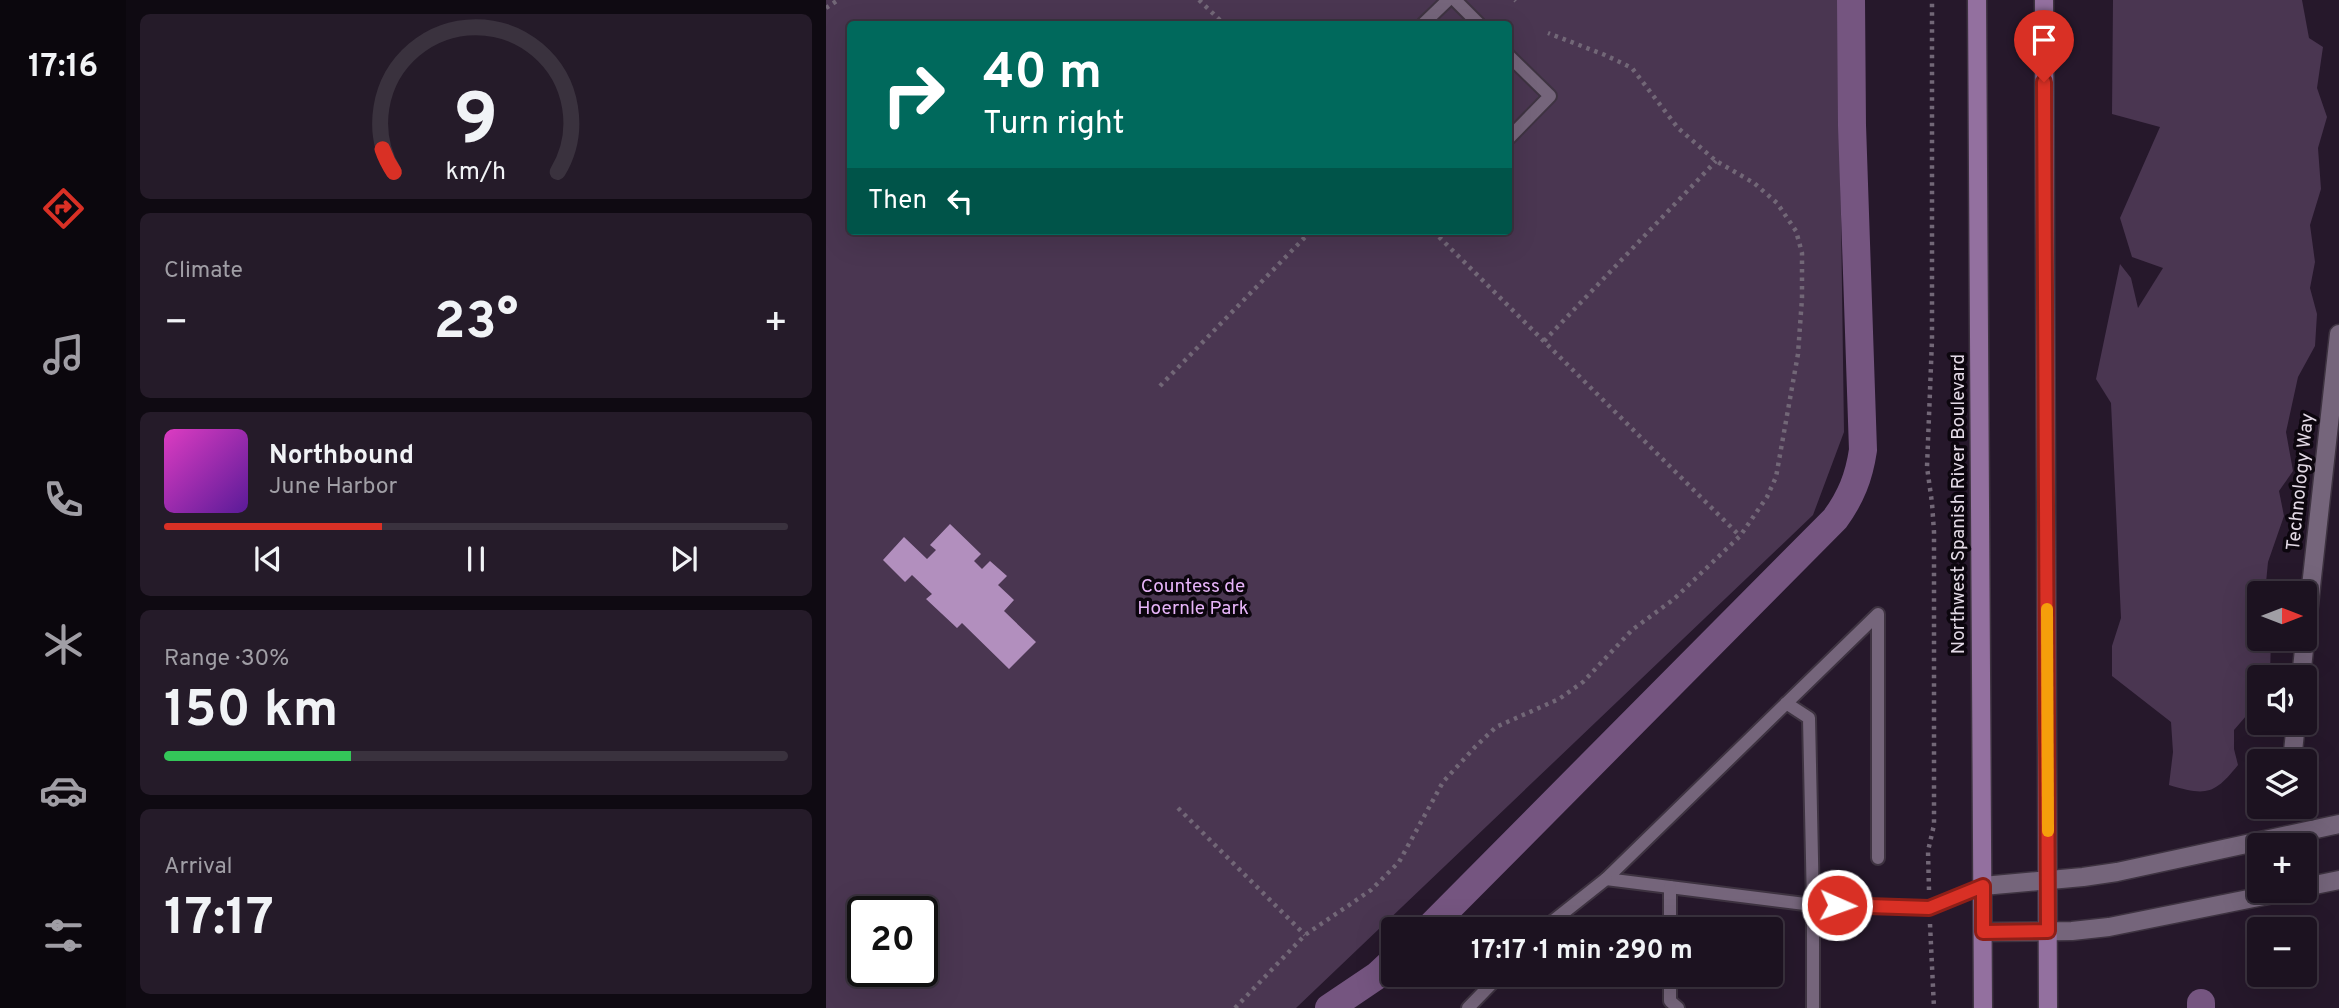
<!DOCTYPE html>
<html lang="en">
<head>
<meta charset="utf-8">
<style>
  :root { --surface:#1c1220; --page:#251b29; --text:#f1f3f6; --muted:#a09ea5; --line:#3a323e; --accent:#d93025 }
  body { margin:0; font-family:Overpass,sans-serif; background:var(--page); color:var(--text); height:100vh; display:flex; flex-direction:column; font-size:26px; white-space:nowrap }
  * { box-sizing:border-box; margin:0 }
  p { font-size:23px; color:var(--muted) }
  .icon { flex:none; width:38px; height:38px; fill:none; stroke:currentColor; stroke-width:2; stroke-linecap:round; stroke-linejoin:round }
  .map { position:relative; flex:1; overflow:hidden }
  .details { display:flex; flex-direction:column; gap:14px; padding:14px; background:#0f0a12; width:700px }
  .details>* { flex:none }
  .hud { position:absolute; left:21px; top:21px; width:665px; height:214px; border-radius:7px; box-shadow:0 7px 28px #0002,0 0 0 2px var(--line); background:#00695c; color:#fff; overflow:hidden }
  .needle { width:46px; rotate:90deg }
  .buttons { position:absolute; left:1421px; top:581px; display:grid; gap:14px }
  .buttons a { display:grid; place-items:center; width:70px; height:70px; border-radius:7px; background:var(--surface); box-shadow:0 7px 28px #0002,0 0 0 2px var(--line); font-size:35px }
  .speed { position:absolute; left:21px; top:896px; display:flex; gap:14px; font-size:35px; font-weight:700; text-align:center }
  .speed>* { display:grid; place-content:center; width:91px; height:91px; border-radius:50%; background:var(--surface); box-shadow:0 7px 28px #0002,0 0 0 2px var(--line); line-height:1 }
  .speed .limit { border:4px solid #111; border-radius:10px; background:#fff; color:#111 }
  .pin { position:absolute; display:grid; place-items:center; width:60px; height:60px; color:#fff; margin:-72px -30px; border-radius:50% 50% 50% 0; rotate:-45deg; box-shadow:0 0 7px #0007 }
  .pin .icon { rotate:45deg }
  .me { position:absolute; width:77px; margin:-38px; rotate:92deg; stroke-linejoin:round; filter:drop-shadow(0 0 5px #0008) }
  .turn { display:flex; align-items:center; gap:24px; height:147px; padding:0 21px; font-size:32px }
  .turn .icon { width:91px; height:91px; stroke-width:2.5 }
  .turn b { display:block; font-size:49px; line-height:60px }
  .then { display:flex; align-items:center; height:66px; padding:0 21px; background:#0003; gap:14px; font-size:26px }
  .big { font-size:52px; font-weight:700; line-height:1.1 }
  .details .card { flex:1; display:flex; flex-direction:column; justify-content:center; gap:10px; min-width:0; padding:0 24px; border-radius:10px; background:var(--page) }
  .details .dial { align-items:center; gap:0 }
  .dial svg { height:182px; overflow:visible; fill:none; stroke:var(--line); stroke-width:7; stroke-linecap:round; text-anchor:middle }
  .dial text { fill:var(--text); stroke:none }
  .song { display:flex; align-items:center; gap:21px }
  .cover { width:84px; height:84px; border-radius:10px; background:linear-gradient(135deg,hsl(310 70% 55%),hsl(270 70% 35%)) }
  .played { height:7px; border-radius:4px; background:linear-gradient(90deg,var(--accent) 35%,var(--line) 35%) }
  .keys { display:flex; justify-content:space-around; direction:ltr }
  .heat { display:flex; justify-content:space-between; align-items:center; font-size:38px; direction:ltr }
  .charge { height:10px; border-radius:5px; background:linear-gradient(90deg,#34c759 30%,var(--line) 0) }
  .trip { position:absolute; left:555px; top:917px; width:402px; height:70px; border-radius:7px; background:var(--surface); box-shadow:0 7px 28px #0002,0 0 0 2px var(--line); font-weight:700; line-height:70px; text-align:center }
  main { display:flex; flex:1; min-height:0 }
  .dock { display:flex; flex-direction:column; width:126px; justify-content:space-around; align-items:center; background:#0b070d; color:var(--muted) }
  .dock .icon { width:49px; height:49px }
  .dock .on { color:var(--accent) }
  .dock b { font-size:32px; color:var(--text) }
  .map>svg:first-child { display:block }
  .green { fill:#4a3651; fill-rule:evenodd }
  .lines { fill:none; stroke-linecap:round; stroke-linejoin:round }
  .canal { stroke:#755580; stroke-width:28 }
  .building { fill:#b28fbe }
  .service-casing { stroke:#3e3341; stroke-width:16 }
  .minor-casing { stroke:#3e3341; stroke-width:21 }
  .tertiary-casing { stroke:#3e3341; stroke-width:21 }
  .secondary-casing { stroke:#3e3341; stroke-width:21 }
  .path { stroke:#726777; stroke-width:4.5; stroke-dasharray:3.5 5; stroke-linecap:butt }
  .service { stroke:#75657b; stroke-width:12 }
  .minor { stroke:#75657b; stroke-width:18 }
  .tertiary { stroke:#75657b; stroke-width:18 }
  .secondary { stroke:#93709f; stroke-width:18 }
  .route-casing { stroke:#8d1f18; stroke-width:18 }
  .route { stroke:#d93025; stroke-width:12 }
  .slow { stroke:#f59e0b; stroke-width:12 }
  .labels { text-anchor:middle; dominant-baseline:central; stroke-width:7; stroke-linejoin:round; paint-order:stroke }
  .street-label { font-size:19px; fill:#e3dae6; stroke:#0c060e }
  .park-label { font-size:19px; fill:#e7b4f9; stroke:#0c060e }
</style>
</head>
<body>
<main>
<nav class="dock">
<b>17:16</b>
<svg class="icon on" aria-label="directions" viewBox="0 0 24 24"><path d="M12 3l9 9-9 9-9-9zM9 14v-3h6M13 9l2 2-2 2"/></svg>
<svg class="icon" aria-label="music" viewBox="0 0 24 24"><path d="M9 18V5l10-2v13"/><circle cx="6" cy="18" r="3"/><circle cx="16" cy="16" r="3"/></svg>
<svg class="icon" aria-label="phone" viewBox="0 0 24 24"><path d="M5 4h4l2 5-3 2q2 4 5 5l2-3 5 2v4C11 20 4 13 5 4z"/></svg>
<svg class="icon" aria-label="climate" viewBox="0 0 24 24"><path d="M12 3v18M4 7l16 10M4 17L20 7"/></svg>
<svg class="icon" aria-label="car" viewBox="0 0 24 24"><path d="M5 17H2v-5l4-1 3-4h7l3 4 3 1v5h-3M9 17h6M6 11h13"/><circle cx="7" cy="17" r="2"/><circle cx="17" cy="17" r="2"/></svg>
<svg class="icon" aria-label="filters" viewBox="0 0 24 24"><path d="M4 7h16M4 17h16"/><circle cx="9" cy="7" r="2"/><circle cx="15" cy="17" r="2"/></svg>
</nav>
<section class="details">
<div class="card dial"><svg viewBox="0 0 100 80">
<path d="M14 69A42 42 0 1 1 86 69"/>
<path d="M14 69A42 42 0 0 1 9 59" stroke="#d93025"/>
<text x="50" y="56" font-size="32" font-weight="700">9</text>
<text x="50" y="72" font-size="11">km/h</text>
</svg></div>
<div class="card"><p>Climate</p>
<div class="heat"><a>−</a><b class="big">23°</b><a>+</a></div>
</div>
<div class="card">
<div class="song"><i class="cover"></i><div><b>Northbound</b><p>June Harbor</p></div></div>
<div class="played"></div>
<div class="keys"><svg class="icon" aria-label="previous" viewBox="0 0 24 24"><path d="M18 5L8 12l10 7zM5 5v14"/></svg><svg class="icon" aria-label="pause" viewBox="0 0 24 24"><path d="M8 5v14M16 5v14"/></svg><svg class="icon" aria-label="next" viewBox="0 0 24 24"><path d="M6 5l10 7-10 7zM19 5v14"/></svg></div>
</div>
<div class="card"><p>Range · 30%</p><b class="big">150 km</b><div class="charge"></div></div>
<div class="card"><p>Arrival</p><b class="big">17:17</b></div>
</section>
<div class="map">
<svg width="1513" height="1008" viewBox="0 0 1513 1008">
  <rect width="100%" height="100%" fill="#26182b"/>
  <g class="green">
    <path d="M0,0H1012L1018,432L987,515L470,1008H0ZM24,24H682V231H24ZM37,912H96V971H37Z"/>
    <path d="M1287,0H1476L1483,38L1497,47L1491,88L1501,117L1492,148L1495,189L1484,225L1489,262L1484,288L1491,314L1489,346L1472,377L1460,432L1467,471L1453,491L1458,516L1442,562L1439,593H1433V639H1445L1444,675L1442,677H1433V695L1427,708L1408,730V749L1412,765C1388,795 1380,796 1343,785L1347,752L1345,722L1286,676V646L1295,618L1285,403L1270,379L1294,264L1305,278L1312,308L1337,268L1306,257L1294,218L1334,127L1286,114Z"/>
  </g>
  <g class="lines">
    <g class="canal">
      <path d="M602,929L1009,519C1025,497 1033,477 1037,450L1026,125L1025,0"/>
      <polyline points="503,1008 552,975 567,961"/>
      <polyline points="1375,1008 1375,1003"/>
    </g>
  </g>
  <polygon class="building" points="124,524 155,554 148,561 156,569 164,561 181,576 172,585 188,600 178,611 210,642 183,669 136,623 131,628 100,599 106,594 86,575 79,582 57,560 78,537 101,559 110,550 104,545"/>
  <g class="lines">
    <g class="service-casing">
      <g id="service">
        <polyline points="629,0 653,24"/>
        <polyline points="597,24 622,0"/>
        <polyline points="682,55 724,96 682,139"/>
        <polyline points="960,703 983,718 987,905 780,879 1052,614 1052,858"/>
        <polyline points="717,929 780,879"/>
        <polyline points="844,929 844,887"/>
        <polyline points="844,975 844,1001 852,1008"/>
        <polyline points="642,1008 674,975"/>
        <polyline points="987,1008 987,905 1103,908 1157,886"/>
      </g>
    </g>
    <g class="minor-casing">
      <g id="minor">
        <polyline points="1475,677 1513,334"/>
        <polyline points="1466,761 1470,723"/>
      </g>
    </g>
    <g class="tertiary-casing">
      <g id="tertiary">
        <polyline points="1157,886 1257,877 1291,872 1513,824"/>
        <polyline points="1479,887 1513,880"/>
        <polyline points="1157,932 1246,931 1283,927 1462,891"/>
      </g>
    </g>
    <g class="secondary-casing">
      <g id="secondary">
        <polyline points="1151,0 1157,1008"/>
        <polyline points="1218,0 1222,1008"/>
      </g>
    </g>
    <g class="path">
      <polyline points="373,0 398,24"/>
      <polyline points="689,0 690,1"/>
      <polyline points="0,8 12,0"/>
      <polyline points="607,231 914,536"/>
      <polyline points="718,341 890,161"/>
      <polyline points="334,386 485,231"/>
      <polyline points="352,808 479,935"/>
      <polyline points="1103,890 1102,851 1108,825 1108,532 1106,503 1101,467 1106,340 1106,0"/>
      <polyline points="1104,924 1108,1008"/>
      <polyline points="409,1008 479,935 545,890 573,862 617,782 649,747 670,727 733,699 757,682 806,630 848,599 914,536 941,497 950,477 972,354 976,298 976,253 970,231 951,203 928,183 890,161 852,128 806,68 779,55 722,33"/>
    </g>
    <use href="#service" class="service"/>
    <use href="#minor" class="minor"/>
    <use href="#tertiary" class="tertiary"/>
    <use href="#secondary" class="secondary"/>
  </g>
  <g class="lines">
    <g class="route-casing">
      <polyline id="route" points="1011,905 1103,908 1157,886 1157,932 1222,931 1218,82"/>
    </g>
    <use href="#route" class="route"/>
    <polyline class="slow" points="1221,609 1222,831"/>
  </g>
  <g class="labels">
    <g class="street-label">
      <text transform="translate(1475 482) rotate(-84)">Technology Way</text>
      <text transform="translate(1133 504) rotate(-90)">Northwest Spanish River Boulevard</text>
    </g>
    <g class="park-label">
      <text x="367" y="587">Countess de<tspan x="367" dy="22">Hoernle Park</tspan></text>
    </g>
  </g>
</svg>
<div class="buttons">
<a><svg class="needle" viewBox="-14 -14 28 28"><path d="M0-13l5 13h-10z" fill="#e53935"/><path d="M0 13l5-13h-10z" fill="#a09ea5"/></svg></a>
<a><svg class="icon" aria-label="sound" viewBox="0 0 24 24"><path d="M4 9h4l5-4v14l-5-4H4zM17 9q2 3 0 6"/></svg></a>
<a><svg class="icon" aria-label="layers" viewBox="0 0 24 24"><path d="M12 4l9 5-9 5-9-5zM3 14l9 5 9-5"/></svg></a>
<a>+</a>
<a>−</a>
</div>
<div class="speed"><div class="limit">20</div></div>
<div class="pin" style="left:1218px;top:82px;background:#d93025"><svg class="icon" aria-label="arrive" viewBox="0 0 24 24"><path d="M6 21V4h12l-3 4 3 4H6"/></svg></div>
<svg class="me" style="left:1011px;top:905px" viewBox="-20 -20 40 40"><circle r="17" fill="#d93025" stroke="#fff" stroke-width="3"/><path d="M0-11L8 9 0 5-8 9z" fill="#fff"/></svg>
<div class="trip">17:17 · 1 min · 290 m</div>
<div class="hud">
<div class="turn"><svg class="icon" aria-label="right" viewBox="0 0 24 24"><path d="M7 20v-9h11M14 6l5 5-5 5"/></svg><div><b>40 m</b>Turn right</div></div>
<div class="then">Then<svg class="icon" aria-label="left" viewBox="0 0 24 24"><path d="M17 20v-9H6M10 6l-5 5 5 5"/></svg></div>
</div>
</div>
</main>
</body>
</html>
